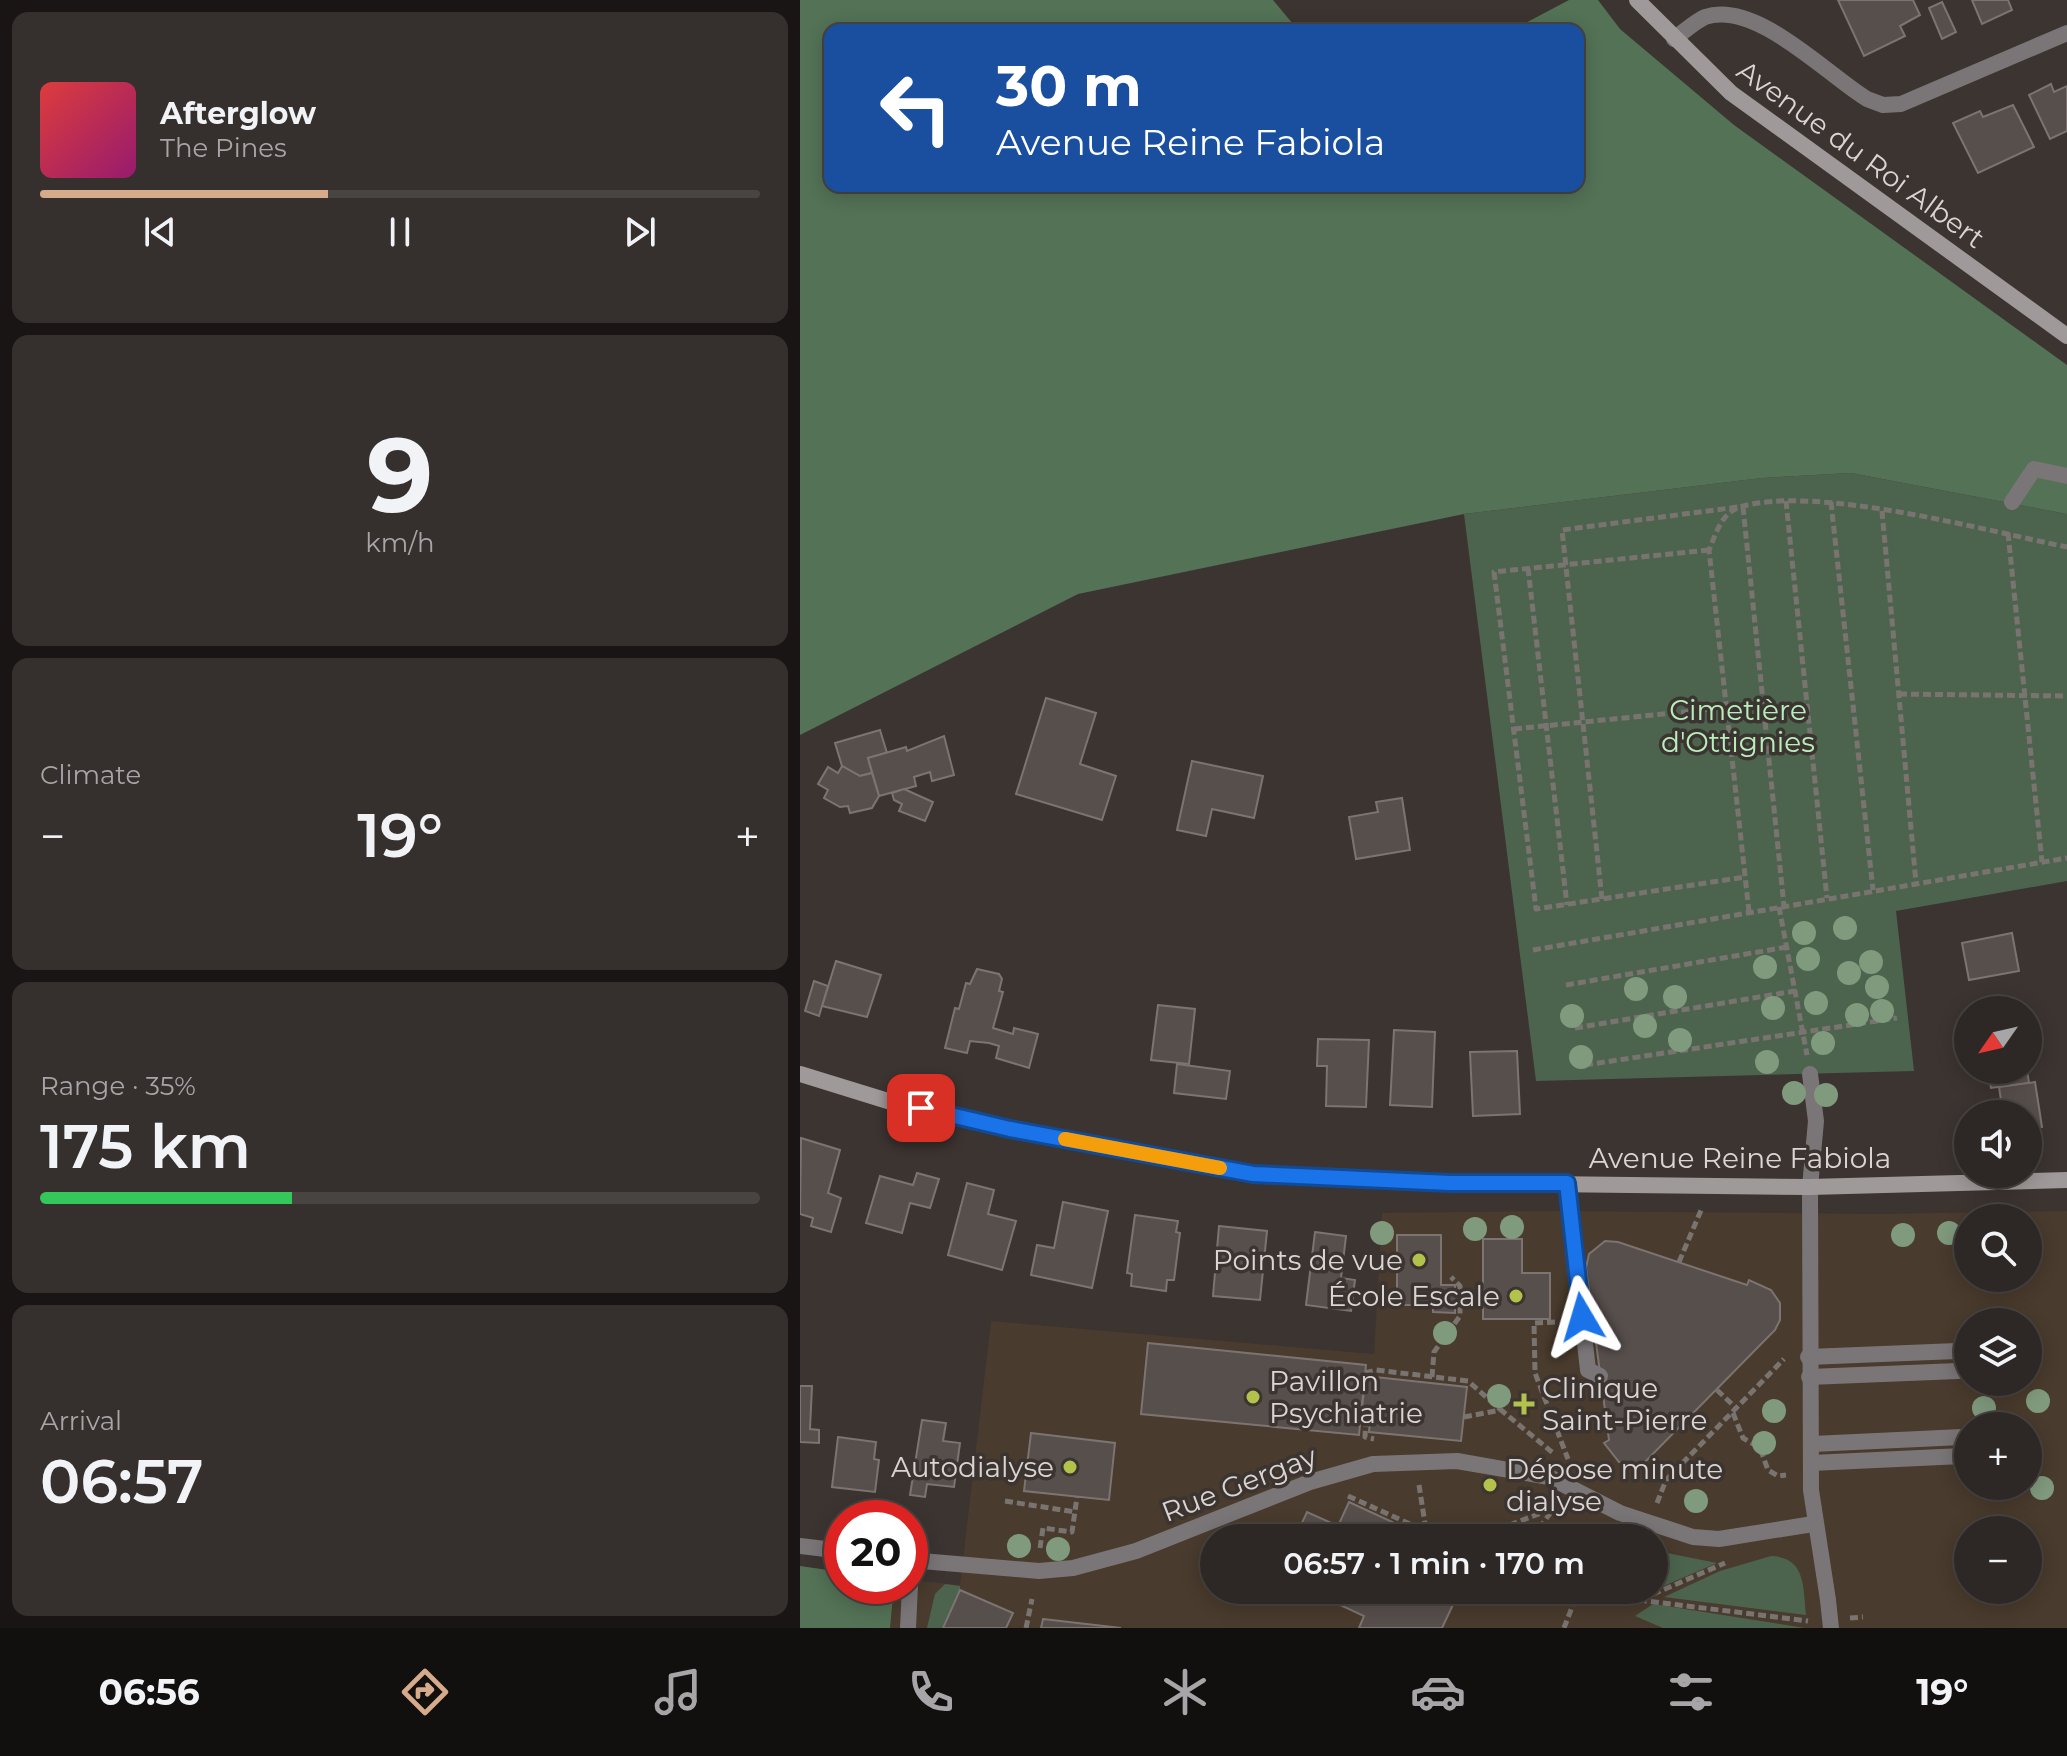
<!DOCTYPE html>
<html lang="en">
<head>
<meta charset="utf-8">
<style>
  :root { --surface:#2d2725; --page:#352f2d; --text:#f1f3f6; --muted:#a7a5a7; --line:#484442; --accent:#d6ab8b }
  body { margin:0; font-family:Montserrat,sans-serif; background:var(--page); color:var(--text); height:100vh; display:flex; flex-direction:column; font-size:30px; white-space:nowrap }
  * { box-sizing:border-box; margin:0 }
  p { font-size:26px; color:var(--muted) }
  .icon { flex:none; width:44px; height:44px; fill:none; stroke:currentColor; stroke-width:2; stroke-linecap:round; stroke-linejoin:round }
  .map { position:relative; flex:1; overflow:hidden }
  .panel { display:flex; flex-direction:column; gap:12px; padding:12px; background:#191514; width:800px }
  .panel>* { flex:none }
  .top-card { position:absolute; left:24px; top:24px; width:760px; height:168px; border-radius:16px; box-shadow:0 4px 20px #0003,0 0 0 2px var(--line); background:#1a4fa0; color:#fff; overflow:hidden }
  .needle { width:52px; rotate:236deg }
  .tools { position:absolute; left:1154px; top:996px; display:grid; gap:16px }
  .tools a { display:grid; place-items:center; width:88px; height:88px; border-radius:50%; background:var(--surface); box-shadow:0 4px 20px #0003,0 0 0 2px var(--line); font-size:40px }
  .speed { position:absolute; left:24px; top:1500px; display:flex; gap:16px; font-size:40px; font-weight:700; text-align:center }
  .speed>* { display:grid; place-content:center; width:104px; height:104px; border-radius:50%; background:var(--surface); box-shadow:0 4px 20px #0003,0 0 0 2px var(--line); line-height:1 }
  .speed .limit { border:12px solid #d22; background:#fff; color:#111 }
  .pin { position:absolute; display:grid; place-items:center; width:68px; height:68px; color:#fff; margin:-34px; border-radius:16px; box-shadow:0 4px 12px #0006 }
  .me { position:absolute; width:88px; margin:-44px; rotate:353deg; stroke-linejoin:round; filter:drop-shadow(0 0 6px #0008) }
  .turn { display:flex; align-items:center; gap:28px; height:168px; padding:0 40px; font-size:36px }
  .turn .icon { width:104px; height:104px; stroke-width:2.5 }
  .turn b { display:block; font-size:56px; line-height:68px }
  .big { font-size:60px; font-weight:600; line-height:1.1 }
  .panel .tile { flex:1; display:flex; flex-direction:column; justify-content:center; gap:12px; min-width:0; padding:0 28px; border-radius:16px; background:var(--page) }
  .panel .dial { align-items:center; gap:0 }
  .dial b { font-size:104px; line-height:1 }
  .song { display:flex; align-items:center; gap:24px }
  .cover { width:96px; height:96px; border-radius:12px; background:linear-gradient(135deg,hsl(0 70% 55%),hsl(320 70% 35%)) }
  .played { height:8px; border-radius:4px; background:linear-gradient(90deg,var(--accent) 40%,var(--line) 40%) }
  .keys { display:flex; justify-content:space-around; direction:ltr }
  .heat { display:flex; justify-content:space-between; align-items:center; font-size:44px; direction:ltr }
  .charge { height:12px; border-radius:6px; background:linear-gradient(90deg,#34c759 35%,var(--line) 0) }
  .trip { position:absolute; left:400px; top:1524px; width:468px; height:80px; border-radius:40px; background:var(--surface); box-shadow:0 4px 20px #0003,0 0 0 2px var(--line); font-weight:600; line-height:80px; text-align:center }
  .menu { display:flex; height:128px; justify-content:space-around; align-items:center; background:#12100f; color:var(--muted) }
  .menu .icon { width:56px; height:56px }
  .menu .active { color:var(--accent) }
  .menu b { font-size:36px; color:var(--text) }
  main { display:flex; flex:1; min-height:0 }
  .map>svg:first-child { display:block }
  .medical { fill:#493b2d; fill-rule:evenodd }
  .green { fill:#4c644e }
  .forest { fill:#537256 }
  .building { fill:#574f4c; stroke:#7d7471; stroke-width:2 }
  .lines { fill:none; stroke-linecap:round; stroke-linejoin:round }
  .path { stroke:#7a7471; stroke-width:5; stroke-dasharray:8 4; stroke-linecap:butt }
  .lane { stroke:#7a7576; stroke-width:16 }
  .street { stroke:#7a7576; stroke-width:16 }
  .secondary { stroke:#a0999a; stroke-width:16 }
  .tree { fill:#809a7d }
  .route-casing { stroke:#114b97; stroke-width:20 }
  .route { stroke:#1a73e8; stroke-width:14 }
  .slow { stroke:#f59e0b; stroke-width:14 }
  .poi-dot { fill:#b3c24b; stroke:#3c3431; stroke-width:3 }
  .labels { text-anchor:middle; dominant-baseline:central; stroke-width:7; stroke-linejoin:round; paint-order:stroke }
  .street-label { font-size:28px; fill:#dad5d3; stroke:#3c3431 }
  .park-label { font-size:28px; fill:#b8eebc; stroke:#3c3431 }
  .poi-label { font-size:28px; fill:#dad5d3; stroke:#3c3431; text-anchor:end }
</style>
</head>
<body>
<main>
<section class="panel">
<div class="tile">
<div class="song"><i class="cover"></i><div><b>Afterglow</b><p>The Pines</p></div></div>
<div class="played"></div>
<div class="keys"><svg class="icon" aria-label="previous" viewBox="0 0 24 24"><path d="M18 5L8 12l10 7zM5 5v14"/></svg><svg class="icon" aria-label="pause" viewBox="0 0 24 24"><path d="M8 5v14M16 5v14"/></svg><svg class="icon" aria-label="next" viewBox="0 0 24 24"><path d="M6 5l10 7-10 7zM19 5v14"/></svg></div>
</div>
<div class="tile dial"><b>9</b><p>km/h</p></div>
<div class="tile"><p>Climate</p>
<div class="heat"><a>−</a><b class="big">19°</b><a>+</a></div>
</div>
<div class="tile"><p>Range · 35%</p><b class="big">175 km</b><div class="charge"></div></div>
<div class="tile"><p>Arrival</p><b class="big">06:57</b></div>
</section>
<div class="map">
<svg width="1267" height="1628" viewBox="0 0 1267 1628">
  <rect width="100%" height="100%" fill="#3c3431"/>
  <path class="medical" d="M754,1211L1077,1214L1267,1211V1628H90L94,1586H110V1580L160,1585L191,1321L574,1354L582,1213ZM1168,1218H1228V1278H1168ZM1168,1322H1228V1382H1168ZM1168,1426H1228V1486H1168ZM1168,1530H1228V1590H1168ZM414,1538H854V1590H414Z"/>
  <g class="green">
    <polygon points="1051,473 1267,514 1267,881 1096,911 1114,1071 736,1081 664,514 962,478"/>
    <polygon points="857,1551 917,1563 845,1594 843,1590 854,1590"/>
    <path d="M971,1556C1006,1557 1003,1587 1006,1615L864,1597L920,1571Z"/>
    <polygon points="145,1584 160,1586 160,1590 143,1628 127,1628 135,1594"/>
    <polygon points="853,1604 1005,1628 863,1628 835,1616"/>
  </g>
  <g class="forest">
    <polygon points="0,0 473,0 498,30 30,30 30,186 778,186 778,30 712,30 769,0 798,0 820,29 934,125 1267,365 1267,514 1051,473 962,478 664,514 278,594 0,735"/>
    <polygon points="0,1566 42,1572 42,1586 94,1586 90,1628 0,1628"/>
  </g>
  <g class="building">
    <polygon points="1038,0 1113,0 1120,15 1100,26 1105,36 1064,56"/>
    <polygon points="1172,0 1208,0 1212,10 1182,24"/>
    <polygon points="1142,2 1156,32 1142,39 1129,8"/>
    <polygon points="1251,84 1254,92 1267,86 1267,131 1250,139 1229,95"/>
    <polygon points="1213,105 1234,147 1178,173 1153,123 1180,111 1183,117"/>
    <polygon points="246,698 296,713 280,764 316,776 302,820 216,794"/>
    <polygon points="80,730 87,753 68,758 72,773 60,776 42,766 35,743"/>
    <polygon points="144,736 154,775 132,781 130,772 114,777 116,786 79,796 68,758 106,747 107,751"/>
    <polygon points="392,761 463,776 454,818 412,809 406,836 377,830"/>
    <polygon points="42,766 60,776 72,773 79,796 72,808 50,813 48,806 40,807 24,798 28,790 18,784 28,767 38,773"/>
    <polygon points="104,789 133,802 125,821 99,811 102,804 94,800 92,793"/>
    <polygon points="602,798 610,850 556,859 549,817 578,812 576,802"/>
    <polygon points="1212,933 1219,971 1169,980 1162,943"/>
    <polygon points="36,961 81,975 67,1017 22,1006"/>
    <polygon points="177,969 199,974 202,979 199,991 203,992 193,1028 213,1034 214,1028 238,1034 229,1068 196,1058 199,1046 189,1043 170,1041 167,1053 145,1048 155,1008 159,1009 166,983 170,984"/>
    <polygon points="14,981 28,986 19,1016 5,1011"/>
    <polygon points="358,1005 395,1009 389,1064 351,1060"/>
    <polygon points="594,1030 635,1032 632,1107 590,1105"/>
    <polygon points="518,1039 569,1040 566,1107 526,1106 527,1066 517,1066"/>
    <polygon points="717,1051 720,1114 673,1116 670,1052"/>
    <polygon points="377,1064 430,1071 426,1099 374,1093"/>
    <polygon points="1188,1070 1227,1070 1229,1083 1191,1088"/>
    <polygon points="1235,1082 1242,1127 1228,1129 1228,1114 1203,1114 1199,1087"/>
    <polygon points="1,1138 40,1150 28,1193 41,1198 31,1232 11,1226 13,1218 0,1214"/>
    <polygon points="117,1173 139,1179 130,1208 110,1203 102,1233 66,1223 80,1176 113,1185"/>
    <polygon points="167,1183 194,1190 188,1214 216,1221 202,1270 148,1255"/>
    <polygon points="263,1202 308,1211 292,1288 231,1275 237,1245 254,1248"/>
    <polygon points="335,1215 378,1221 376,1232 380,1233 374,1280 367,1280 366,1291 331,1286 332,1274 327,1273"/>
    <polygon points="419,1226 467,1231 460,1300 413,1296"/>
    <polygon points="515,1232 546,1236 541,1278 555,1280 551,1311 506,1305"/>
    <polygon points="597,1235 641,1235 641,1285 655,1285 655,1313 633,1312 633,1305 597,1305"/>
    <polygon points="683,1239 722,1239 722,1273 750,1273 750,1319 683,1319"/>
    <polygon points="805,1241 818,1242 947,1285 949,1280 971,1290 980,1303 980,1320 975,1330 843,1464 819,1462 804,1443 809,1440 786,1268 789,1254"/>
    <polygon points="348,1343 566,1365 559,1435 341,1414"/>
    <polygon points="575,1377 667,1387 661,1441 569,1432 570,1420 561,1419 565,1380"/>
    <polygon points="0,1386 12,1386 10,1429 19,1430 19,1443 0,1442"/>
    <polygon points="122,1420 146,1423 143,1441 160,1443 154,1487 127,1484 125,1497 110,1495"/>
    <polygon points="231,1433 315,1443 309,1500 224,1491"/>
    <polygon points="38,1437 76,1442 74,1459 79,1460 75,1492 32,1487"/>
    <polygon points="549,1502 627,1538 495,1538 507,1512 538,1526"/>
    <polygon points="160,1590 213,1613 206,1628 143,1628"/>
    <polygon points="508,1590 660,1590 642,1628 559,1628 564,1616"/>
    <polygon points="243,1619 321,1628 241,1628"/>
  </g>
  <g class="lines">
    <g class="path">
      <polyline points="986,501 1027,898"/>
      <polyline points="1031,502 1073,890"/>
      <polyline points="943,507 984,906"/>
      <polyline points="1082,511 1116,883"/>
      <polyline points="1208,533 1242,862"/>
      <polyline points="909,550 694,572 736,909 945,877"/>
      <polyline points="728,568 767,905"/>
      <polyline points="1099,694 1267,696"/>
      <polyline points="714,729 963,704"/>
      <polyline points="802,899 762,530 938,507"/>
      <polyline points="979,907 1007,1055"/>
      <path d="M949,912L909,550C916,534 921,513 940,507C1014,484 1187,531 1267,547"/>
      <polyline points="733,950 1267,858"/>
      <polyline points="766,985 987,947"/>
      <polyline points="775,1028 995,991"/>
      <polyline points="785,1065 1097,1018"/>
      <polyline points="879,1262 902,1208"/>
      <polyline points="755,1322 734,1323 735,1373 768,1459"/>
      <polyline points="565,1373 576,1370 668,1381 701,1410"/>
      <polyline points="632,1377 634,1352 660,1316 660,1286 651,1277"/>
      <polyline points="917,1390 937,1409"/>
      <polyline points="933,1413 943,1438 960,1448 968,1470 978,1476 986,1475"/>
      <polyline points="664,1417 701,1410 753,1453"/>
      <polyline points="566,1419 565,1437 574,1439"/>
      <polyline points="619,1485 626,1530"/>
      <polyline points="548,1496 641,1538"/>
      <polyline points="205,1501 275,1512"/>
      <polyline points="857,1503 866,1480 984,1359"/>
      <polyline points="676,1538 754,1508"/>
      <polyline points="732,1538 754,1508"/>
      <polyline points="240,1548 243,1528 272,1532 277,1497"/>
      <polyline points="842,1599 925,1563"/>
      <polyline points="839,1600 1008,1621"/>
      <polyline points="1050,1618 1063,1617"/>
      <polyline points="226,1628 232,1599"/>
      <polyline points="764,1628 777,1594"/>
    </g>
    <g class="lane">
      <polyline points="1212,502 1234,469 1267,476"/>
      <polyline points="767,1183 788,1370 800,1376"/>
      <polyline points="1010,1187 1016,1121 1010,1074"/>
      <polyline points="1008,1357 1157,1351"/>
      <polyline points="1009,1377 1158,1371"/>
      <polyline points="1012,1444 1162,1437"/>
      <polyline points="1011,1463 1163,1456"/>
      <polyline points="1028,1600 1031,1628"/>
      <polyline points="108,1628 110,1586"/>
    </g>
    <g class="street">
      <path d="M874,39C884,32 894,22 905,17C956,0 1026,74 1067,99L1083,105L1101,104L1267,33"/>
      <polyline points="1010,1187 1011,1490 1028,1600"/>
      <polyline points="0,1546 42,1551"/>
      <polyline points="110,1560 239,1571 273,1568 336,1551 510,1482 573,1464 657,1461 749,1477 820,1513 893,1537 919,1539 1013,1524"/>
    </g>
    <g class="secondary">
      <polyline points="837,0 931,93 1267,336"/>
      <polyline points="0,1074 91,1102 210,1129 453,1174 650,1183 1010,1187 1267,1180"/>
    </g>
  </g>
  <g class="tree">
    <circle cx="1045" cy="928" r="12"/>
    <circle cx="1004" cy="933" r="12"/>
    <circle cx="1008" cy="959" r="12"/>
    <circle cx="1071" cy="962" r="12"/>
    <circle cx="965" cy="967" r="12"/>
    <circle cx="1049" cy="973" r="12"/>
    <circle cx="1077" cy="987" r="12"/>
    <circle cx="836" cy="989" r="12"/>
    <circle cx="875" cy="997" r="12"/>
    <circle cx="1016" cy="1003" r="12"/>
    <circle cx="973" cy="1008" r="12"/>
    <circle cx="1082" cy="1011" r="12"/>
    <circle cx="1057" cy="1015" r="12"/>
    <circle cx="772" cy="1016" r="12"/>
    <circle cx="845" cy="1026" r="12"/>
    <circle cx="880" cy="1040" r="12"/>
    <circle cx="1023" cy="1043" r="12"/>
    <circle cx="781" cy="1057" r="12"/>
    <circle cx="967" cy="1062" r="12"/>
    <circle cx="994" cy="1093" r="12"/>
    <circle cx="1026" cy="1095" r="12"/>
    <circle cx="712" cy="1227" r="12"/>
    <circle cx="675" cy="1229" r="12"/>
    <circle cx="582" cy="1233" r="12"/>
    <circle cx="1149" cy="1233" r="12"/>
    <circle cx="1103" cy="1235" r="12"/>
    <circle cx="645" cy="1333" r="12"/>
    <circle cx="699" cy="1396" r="12"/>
    <circle cx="1238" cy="1401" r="12"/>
    <circle cx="1184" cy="1408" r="12"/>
    <circle cx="974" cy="1411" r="12"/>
    <circle cx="964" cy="1443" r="12"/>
    <circle cx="1242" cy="1488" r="12"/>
    <circle cx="896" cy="1501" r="12"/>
    <circle cx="219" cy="1546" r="12"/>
    <circle cx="258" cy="1549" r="12"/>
  </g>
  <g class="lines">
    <g class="route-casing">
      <polyline id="route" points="121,1108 210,1129 453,1174 650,1183 767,1183 782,1317"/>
    </g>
    <use href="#route" class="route"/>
    <polyline class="slow" points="265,1139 420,1168"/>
  </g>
  <g class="poi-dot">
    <circle cx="619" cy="1260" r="8"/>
    <circle cx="716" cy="1296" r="8"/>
    <circle cx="453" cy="1397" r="8"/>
    <path d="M720 1392h8v8h8v8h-8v8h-8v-8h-8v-8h8z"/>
    <circle cx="270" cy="1467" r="8"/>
    <circle cx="690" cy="1485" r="8"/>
  </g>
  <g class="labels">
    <g class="street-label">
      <text transform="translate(1061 154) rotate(36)">Avenue du Roi Albert</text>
      <text x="940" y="1158">Avenue Reine Fabiola</text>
      <text transform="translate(439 1484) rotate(-21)">Rue Gergay</text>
    </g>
    <g class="park-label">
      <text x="938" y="710">Cimetière<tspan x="938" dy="32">d'Ottignies</tspan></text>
    </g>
    <g class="poi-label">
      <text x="603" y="1260">Points de vue</text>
      <text x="700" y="1296">École Escale</text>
      <text x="469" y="1381" text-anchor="start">Pavillon<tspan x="469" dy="32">Psychiatrie</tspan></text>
      <text x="742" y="1388" text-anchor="start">Clinique<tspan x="742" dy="32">Saint-Pierre</tspan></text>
      <text x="254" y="1467">Autodialyse</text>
      <text x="706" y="1469" text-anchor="start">Dépose minute<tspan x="706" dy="32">dialyse</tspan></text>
    </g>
  </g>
</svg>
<div class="tools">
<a><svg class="needle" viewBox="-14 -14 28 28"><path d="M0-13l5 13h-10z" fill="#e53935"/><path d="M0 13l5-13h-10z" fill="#a7a5a7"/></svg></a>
<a><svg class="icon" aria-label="sound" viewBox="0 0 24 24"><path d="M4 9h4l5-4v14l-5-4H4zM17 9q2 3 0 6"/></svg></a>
<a><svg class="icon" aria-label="search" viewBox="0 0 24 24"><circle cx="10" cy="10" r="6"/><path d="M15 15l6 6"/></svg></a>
<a><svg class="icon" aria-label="layers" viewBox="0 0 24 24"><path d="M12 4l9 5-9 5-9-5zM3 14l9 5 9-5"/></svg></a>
<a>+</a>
<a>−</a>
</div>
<div class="speed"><div class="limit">20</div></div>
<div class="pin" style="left:121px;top:1108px;background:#d93025"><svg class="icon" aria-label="arrive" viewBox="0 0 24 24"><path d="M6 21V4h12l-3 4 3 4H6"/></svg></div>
<svg class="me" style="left:782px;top:1317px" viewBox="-20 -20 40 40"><path d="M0-17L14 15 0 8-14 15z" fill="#1a73e8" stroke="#fff" stroke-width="4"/></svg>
<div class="trip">06:57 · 1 min · 170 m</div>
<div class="top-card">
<div class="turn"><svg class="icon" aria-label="left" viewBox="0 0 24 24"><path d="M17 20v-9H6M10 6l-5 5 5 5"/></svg><div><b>30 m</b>Avenue Reine Fabiola</div></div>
</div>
</div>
</main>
<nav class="menu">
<b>06:56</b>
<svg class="icon active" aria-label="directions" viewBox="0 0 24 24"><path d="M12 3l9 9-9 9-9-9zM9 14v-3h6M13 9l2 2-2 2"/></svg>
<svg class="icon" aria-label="music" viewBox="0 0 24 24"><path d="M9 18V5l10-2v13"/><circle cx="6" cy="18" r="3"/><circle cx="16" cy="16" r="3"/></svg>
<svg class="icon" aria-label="phone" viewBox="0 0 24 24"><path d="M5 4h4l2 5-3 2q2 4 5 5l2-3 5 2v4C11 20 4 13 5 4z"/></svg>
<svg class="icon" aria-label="climate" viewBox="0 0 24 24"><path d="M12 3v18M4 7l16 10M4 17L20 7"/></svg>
<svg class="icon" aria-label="car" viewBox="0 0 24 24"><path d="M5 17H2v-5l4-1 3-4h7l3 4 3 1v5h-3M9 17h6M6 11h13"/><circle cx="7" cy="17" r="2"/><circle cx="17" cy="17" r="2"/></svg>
<svg class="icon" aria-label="filters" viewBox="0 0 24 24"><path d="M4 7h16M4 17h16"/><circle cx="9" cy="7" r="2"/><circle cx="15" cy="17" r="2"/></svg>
<b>19°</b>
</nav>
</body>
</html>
